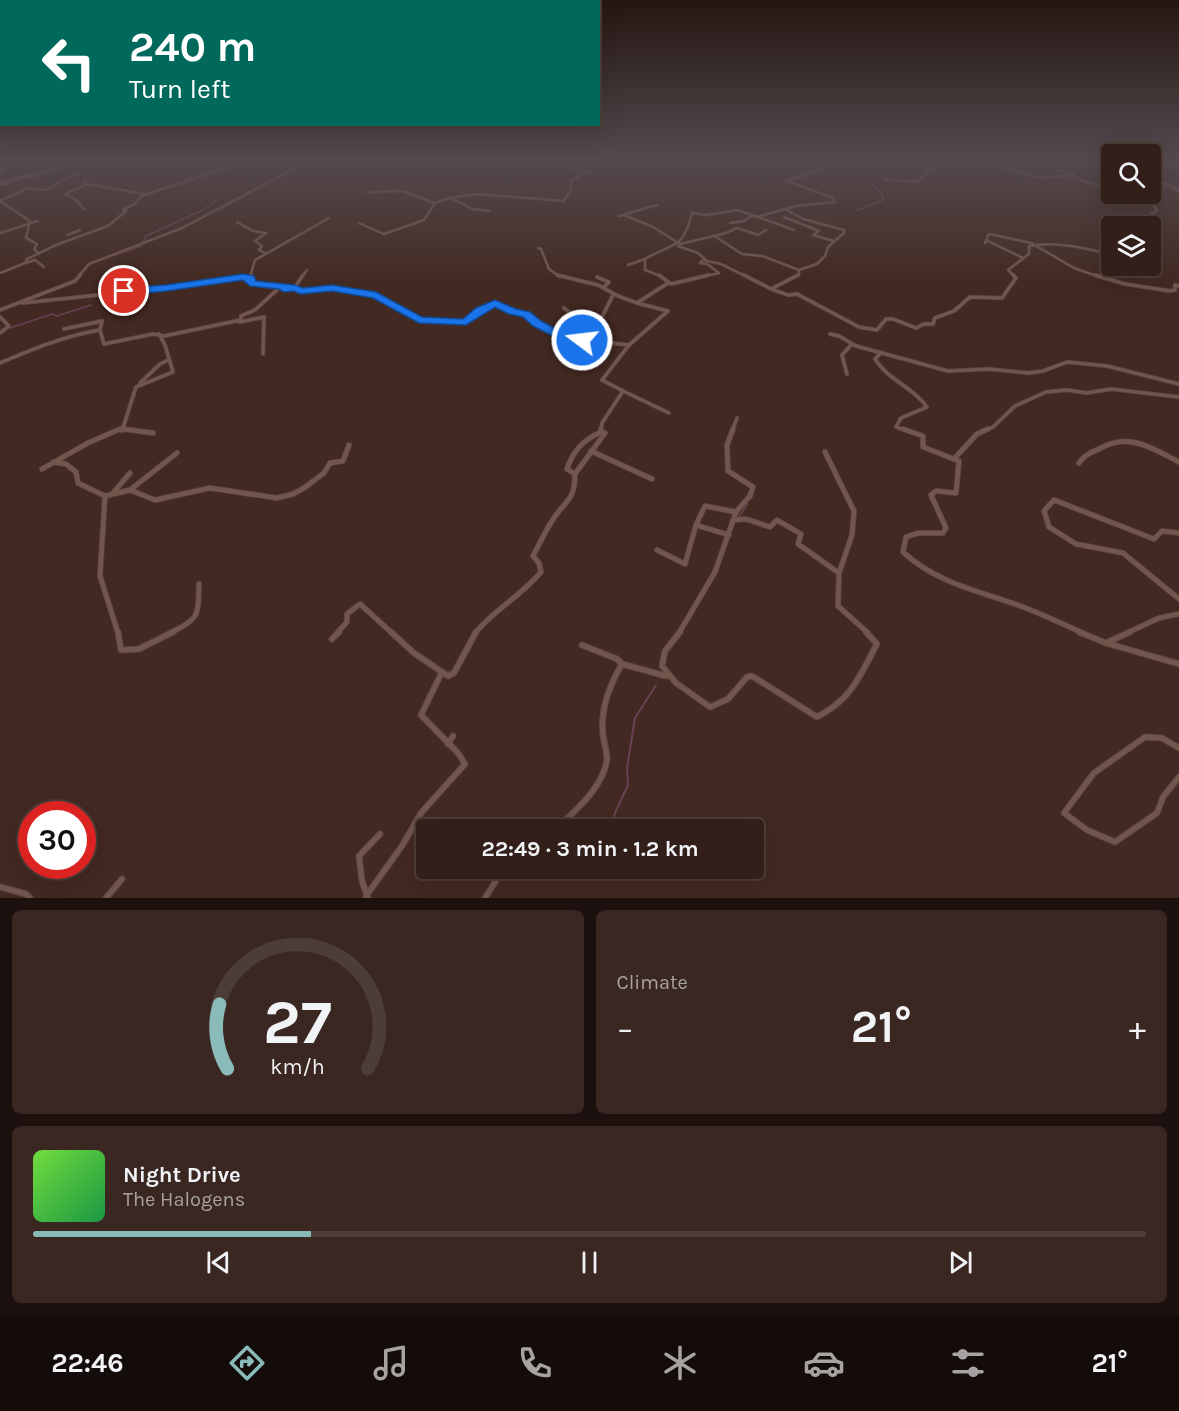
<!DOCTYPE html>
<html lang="en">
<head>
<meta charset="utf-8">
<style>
  :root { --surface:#321f19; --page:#3a2722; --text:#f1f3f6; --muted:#a8a2a2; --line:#4d3d38; --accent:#8bbbb9 }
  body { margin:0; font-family:Karla,sans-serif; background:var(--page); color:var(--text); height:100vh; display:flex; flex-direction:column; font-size:22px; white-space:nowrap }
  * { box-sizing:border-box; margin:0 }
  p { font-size:20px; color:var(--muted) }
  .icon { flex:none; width:33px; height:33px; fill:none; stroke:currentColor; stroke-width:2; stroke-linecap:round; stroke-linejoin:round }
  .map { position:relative; height:898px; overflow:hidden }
  .panel { display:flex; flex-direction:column; gap:12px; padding:12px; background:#1c110e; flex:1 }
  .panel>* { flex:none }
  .top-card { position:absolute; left:0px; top:0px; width:600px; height:126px; box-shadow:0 6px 24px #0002,0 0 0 2px var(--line); background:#00695c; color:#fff; overflow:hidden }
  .buttons { position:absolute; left:1101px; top:144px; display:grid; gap:12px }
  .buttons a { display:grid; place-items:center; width:60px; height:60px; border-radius:6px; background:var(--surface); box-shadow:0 6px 24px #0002,0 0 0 2px var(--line); font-size:30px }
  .speed { position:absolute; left:18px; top:801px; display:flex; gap:12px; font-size:30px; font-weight:700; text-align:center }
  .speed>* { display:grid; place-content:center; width:78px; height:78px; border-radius:50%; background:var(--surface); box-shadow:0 6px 24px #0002,0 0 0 2px var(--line); line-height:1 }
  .speed .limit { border:9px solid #d22; background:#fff; color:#111 }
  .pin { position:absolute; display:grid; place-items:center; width:51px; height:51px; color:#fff; margin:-26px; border:3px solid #fff; border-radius:50%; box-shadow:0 2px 6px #0007 }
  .me { position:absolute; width:66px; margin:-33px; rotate:285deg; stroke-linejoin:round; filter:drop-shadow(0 0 4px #0008) }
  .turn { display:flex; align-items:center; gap:21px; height:126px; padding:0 30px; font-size:27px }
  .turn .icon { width:78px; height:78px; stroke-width:2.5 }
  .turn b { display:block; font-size:42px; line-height:51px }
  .big { font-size:45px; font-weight:700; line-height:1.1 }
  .panel .card { flex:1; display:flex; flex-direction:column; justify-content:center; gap:9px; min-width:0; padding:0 21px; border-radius:9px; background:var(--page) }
  .panel .dial { align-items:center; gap:0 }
  .dial svg { height:156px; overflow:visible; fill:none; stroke:var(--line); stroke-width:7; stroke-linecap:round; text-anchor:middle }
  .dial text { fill:var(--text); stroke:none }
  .song { display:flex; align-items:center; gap:18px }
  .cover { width:72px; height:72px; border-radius:9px; background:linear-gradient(135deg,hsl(100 70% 55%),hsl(140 70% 35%)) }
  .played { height:6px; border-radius:3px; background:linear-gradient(90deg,var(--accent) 25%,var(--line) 25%) }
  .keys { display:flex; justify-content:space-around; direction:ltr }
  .heat { display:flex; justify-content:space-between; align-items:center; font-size:33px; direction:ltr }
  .panel .tiles { flex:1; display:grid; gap:12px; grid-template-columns:1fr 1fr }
  .card:last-child { grid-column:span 2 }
  .trip { position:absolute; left:416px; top:819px; width:348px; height:60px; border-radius:6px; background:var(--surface); box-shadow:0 6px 24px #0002,0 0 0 2px var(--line); font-weight:700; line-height:60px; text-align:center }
  .tab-bar { display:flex; height:96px; justify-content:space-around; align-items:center; background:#140c0a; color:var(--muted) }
  .tab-bar .icon { width:42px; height:42px }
  .tab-bar .selected { color:var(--accent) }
  .tab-bar b { font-size:27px; color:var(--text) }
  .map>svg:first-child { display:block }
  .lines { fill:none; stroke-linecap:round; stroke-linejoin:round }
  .stream-far1 { stroke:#684252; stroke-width:1.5 }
  .stream { stroke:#684252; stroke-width:2 }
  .street-far3-casing { stroke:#5b463f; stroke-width:3 }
  .street-far2-casing { stroke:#5b463f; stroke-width:4.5 }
  .street-far1-casing { stroke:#5b463f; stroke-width:6 }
  .street-casing { stroke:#5b463f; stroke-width:7 }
  .secondary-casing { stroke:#5b463f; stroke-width:4.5 }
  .street-far3 { stroke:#72564d; stroke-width:2 }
  .street-far2 { stroke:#72564d; stroke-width:3 }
  .street-far1 { stroke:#72564d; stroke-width:4.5 }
  .street { stroke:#72564d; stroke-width:5 }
  .secondary { stroke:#72564d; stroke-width:4 }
  .route { fill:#1a73e8; stroke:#114b97; stroke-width:1.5 }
</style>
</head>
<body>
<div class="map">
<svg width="1179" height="898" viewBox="0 0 1179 898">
  <rect width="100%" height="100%" fill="#422921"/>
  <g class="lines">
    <g class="stream-far1">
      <polyline points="855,211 883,200 882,194 871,182"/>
      <polyline points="104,259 141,246 146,236 203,210 221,197"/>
      <polyline points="10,328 52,314 57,316 91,305"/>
      <polyline points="738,518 748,504"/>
    </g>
    <polyline class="stream" points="611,830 615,813 628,785 627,768 635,718 656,685"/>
    <g class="street-far3-casing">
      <g id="street-far3">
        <polyline points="501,159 503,163 526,159"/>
        <polyline points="899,159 900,164 919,167"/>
        <polyline points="970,159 1040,178 1074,175"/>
        <polyline points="522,160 529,169"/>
        <polyline points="1154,162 1179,169"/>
        <polyline points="1150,164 1161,159"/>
        <polyline points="640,166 650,159"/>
        <polyline points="1055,169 1072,174 1083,181 1112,188"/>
        <polyline points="580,170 592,173"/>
        <polyline points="884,179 917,182 928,172 953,159"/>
        <polyline points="87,184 145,194"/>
        <polyline points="0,185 10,183"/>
        <polyline points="367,192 403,191 435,203 450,198"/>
        <polyline points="1130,194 1149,200"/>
        <polyline points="0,201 28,188 46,190 68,177 82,173"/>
        <polyline points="0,201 30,221 26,238 37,244 34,249 39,254"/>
        <polyline points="84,209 75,199 65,194 87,184 84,183 85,179"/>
        <polyline points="785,209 803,219 844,230 844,233 828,247 825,256 817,264 799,270 799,275 795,277"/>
        <polyline points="489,211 473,209 450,198 477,194 564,201 571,190 571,181 583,174 558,159"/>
        <polyline points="624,215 653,227 680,244 726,233 737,228 758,235 766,230"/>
        <polyline points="619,216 657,205"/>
        <polyline points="758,217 794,230"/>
        <polyline points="784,217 819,231 813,235 834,241"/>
        <polyline points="237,222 253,231 266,233 255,241 262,246 259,250 265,253"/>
        <polyline points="359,223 384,234 424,220 435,203"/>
        <polyline points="730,223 744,221 752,216"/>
        <polyline points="1140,226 1142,220 1157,210 1150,202 1151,197 1167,185"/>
        <polyline points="0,233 38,221"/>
        <polyline points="67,235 80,230"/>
        <polyline points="713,235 742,254 762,256 799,270"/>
        <polyline points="986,240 1023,258"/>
        <polyline points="985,243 989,234 1031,243 1074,268 1100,277"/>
        <polyline points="678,246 698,253 706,260"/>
        <polyline points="538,248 541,249 549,269 560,277"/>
        <polyline points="25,263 35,260 44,267"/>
        <polyline points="628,265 645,259"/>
        <polyline points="0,273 25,263 27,259 56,245 108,226 126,211 123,210 136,203 141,196 254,159"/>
        <polyline points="78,277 89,264 182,228 313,159"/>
        <polyline points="250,277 255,260 329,218"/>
        <polyline points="302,277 307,270"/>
        <path d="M663,277L645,270V259C674,242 683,250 692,213L706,215L738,210L757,217L796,206L835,202L833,198L787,181L823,168L820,166L825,164L826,159"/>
        <polyline points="702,277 719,273 707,264 700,263 703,260 721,264 747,277"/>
        <path d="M1015,277L1008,270L1029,254V246C1056,241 1086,248 1112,255"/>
      </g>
    </g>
    <g class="street-far2-casing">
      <g id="street-far2">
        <polyline points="303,275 295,287 296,290 332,288 381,297 419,320 466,322 495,303 513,312 526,314 537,324 557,334 582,340 629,345"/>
        <polyline points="557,275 598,285 618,296 637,303"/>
        <polyline points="659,275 671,284 709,275"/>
        <polyline points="744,275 771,289"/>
        <polyline points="798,275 771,289 788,295 797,294 859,327 877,330 886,319 893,319 916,328 924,324 933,324 935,318 954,311 970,297 1002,298 1016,278 1013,275"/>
        <polyline points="1095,275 1125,284 1170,291 1175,290 1175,285 1179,286"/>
        <polyline points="597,277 609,282 603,288"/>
        <polyline points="250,278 251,275"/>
        <polyline points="124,291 129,278"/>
        <polyline points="22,303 166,288 243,277 250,278 248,280 254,284 284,287 284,289 295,288"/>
        <polyline points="564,308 575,316 601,319 613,295"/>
        <polyline points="0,310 75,281 80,275"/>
        <polyline points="0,317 9,326 0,333"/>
        <polyline points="240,322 264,317 263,354"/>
        <polyline points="64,329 102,321 100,330"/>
        <polyline points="830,334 839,336 856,346 948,371 989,369 1029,373 1043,371 1067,362 1107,366 1179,384"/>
        <path d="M881,353L875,359C888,380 913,387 927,407L901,418L896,427L907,431"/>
        <path d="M0,363C33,349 64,336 100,330L104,344L153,334L164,336L241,320V316L255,310L280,287"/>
        <polyline points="847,374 842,355 852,344"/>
        <polyline points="140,383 160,364 168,360"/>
        <polyline points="623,391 669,413"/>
        <polyline points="116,431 123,428"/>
        <polyline points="122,431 136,387 173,372 165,345 159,334"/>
        <polyline points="601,431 602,423 623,391 602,380 629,345 668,311 637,303 668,283"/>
        <polyline points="732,431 737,418"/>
        <polyline points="984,431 993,427 1015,406 1046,392 1067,390 1087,393 1111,389 1179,397"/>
      </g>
    </g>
    <g class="street-far1-casing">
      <g id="street-far1">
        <polyline points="123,429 153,433"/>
        <path d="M903,429L923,436V447L959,461L956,493L936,491L931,495L946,528L943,533H918L906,537L903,552C932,579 969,589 1006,601C1032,609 1058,622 1083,633"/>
        <polyline points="591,451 652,479"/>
        <polyline points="825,452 854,511 852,535 839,573 838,606 868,633"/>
        <polyline points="954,459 977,434 988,429"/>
        <polyline points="53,462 66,464 76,472 78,483 105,496 130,490 155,500 210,488 277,498 293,494 304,488 324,473 330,463 343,461 349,445"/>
        <path d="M1079,463C1085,454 1093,452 1103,447C1131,433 1154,449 1179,462"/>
        <polyline points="42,469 88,443 120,429"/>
        <polyline points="575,474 605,433 601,432"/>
        <polyline points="130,490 177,453"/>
        <polyline points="113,493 130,473"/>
        <polyline points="105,496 100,576 118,633"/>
        <polyline points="734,520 746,519 770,527 777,520 801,534 798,544 839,573"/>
        <polyline points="696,525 705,506 736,512 750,496 753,487 728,471 727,445 733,429"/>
        <polyline points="1179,533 1162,531 1154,539 1054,500 1044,511 1049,527 1076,544 1123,553 1179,599"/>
        <polyline points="657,550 685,564 696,525 729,535"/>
        <path d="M170,633C200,618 198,617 199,584"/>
        <polyline points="337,633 347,622 347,614 360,604 392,633"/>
        <path d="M475,633C494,610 522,595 541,572L539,563L533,556C540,543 547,527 556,515C569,498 575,497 575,474L567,469C573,451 583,440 601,432V429"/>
        <polyline points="679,633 715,572 736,512"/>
        <polyline points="1127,633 1159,618 1179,614"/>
      </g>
    </g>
    <g class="street-casing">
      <g id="street">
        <polyline points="118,632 121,650 139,649 173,632"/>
        <polyline points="391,632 414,653 448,676 454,673 476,632"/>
        <path d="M680,632L665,651L662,666L676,683L710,707L728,699L747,677L752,676L817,717C852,699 859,677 877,644L866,632"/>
        <polyline points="1079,632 1106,643 1179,664"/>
        <polyline points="332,639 339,632"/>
        <polyline points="1106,643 1130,632"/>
        <polyline points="622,664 666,676"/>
        <polyline points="448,744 453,736"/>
        <polyline points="1179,748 1162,738 1145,737 1094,773 1064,813 1087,830 1115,842 1157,813 1163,797 1179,777"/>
        <path d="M555,830C574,812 604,787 607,759C607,751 604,743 603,735C600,710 609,686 622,664L617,659L582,645"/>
        <polyline points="0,887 26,894 30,898"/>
        <polyline points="366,896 402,846 421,813 465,764 458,753 421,715 442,672"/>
        <polyline points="106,898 122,879"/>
        <polyline points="368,898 362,881 359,856 380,834"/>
        <polyline points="485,898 504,868"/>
      </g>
    </g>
    <g class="secondary-casing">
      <g id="secondary">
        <polyline points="1109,159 1112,160"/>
        <polyline points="0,172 6,159"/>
        <polyline points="1150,178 1179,190"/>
        <polyline points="0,183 53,170 84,159"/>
      </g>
    </g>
    <use href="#street-far3" class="street-far3"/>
    <use href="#street-far2" class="street-far2"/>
    <use href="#street-far1" class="street-far1"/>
    <use href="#street" class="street"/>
    <use href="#secondary" class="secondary"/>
  </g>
  <linearGradient id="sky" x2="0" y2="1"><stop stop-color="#241712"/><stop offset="0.56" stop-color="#54494e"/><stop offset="1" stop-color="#54494e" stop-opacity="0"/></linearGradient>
  <rect width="1179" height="285" fill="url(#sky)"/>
  <polygon class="route" points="243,274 254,276 256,281 295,285 303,288 332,285 376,292 422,317 463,319 476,308 495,300 516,309 530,312 541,321 560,331 586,337 588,340 582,343 553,336 533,326 523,317 509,314 495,307 466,325 419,323 373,298 332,291 301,294 293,291 284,292 279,289 250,286 243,280 166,291 124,295 119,291 124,288 166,285"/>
</svg>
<div class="buttons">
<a><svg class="icon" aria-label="search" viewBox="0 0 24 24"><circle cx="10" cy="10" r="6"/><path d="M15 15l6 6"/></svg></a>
<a><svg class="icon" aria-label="layers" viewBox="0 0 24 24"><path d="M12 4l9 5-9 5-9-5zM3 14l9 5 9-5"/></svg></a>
</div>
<div class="speed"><div class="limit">30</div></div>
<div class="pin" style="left:124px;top:291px;background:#d93025"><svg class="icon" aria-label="arrive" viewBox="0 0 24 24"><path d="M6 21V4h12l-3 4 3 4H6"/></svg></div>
<svg class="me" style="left:582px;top:340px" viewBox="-20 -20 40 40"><circle r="17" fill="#1a73e8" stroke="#fff" stroke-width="3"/><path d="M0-11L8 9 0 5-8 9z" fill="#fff"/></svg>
<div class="trip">22:49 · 3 min · 1.2 km</div>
<div class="top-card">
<div class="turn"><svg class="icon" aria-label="left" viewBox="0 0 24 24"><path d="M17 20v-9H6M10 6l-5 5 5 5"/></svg><div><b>240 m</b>Turn left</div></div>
</div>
</div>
<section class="panel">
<div class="tiles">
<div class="card dial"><svg viewBox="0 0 100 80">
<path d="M14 69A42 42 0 1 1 86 69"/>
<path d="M14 69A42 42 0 0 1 10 36" stroke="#8bbbb9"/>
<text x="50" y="56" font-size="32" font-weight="700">27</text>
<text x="50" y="72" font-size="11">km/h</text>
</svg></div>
<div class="card"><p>Climate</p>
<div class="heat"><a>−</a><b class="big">21°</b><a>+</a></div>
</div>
<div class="card">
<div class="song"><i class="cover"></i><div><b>Night Drive</b><p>The Halogens</p></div></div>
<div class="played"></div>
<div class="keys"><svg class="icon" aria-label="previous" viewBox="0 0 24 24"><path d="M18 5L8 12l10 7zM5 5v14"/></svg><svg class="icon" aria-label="pause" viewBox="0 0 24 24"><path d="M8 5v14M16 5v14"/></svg><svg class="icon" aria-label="next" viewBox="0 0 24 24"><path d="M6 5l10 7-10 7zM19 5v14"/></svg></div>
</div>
</div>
</section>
<nav class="tab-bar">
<b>22:46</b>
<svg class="icon selected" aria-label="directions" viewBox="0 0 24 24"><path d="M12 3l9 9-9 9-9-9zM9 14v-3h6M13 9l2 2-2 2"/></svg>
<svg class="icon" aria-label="music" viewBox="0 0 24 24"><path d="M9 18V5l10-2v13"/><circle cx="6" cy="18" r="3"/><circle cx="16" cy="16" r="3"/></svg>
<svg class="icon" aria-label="phone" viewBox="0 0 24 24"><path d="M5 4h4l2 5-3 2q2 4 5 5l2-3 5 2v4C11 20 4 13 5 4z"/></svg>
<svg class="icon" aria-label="climate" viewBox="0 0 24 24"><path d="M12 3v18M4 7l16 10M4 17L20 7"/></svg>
<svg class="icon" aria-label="car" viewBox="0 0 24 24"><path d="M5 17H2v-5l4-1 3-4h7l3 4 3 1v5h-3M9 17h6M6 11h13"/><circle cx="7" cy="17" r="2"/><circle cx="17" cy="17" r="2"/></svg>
<svg class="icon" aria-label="filters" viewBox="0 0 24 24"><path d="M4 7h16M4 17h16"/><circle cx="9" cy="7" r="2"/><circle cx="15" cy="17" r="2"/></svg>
<b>21°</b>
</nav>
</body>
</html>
